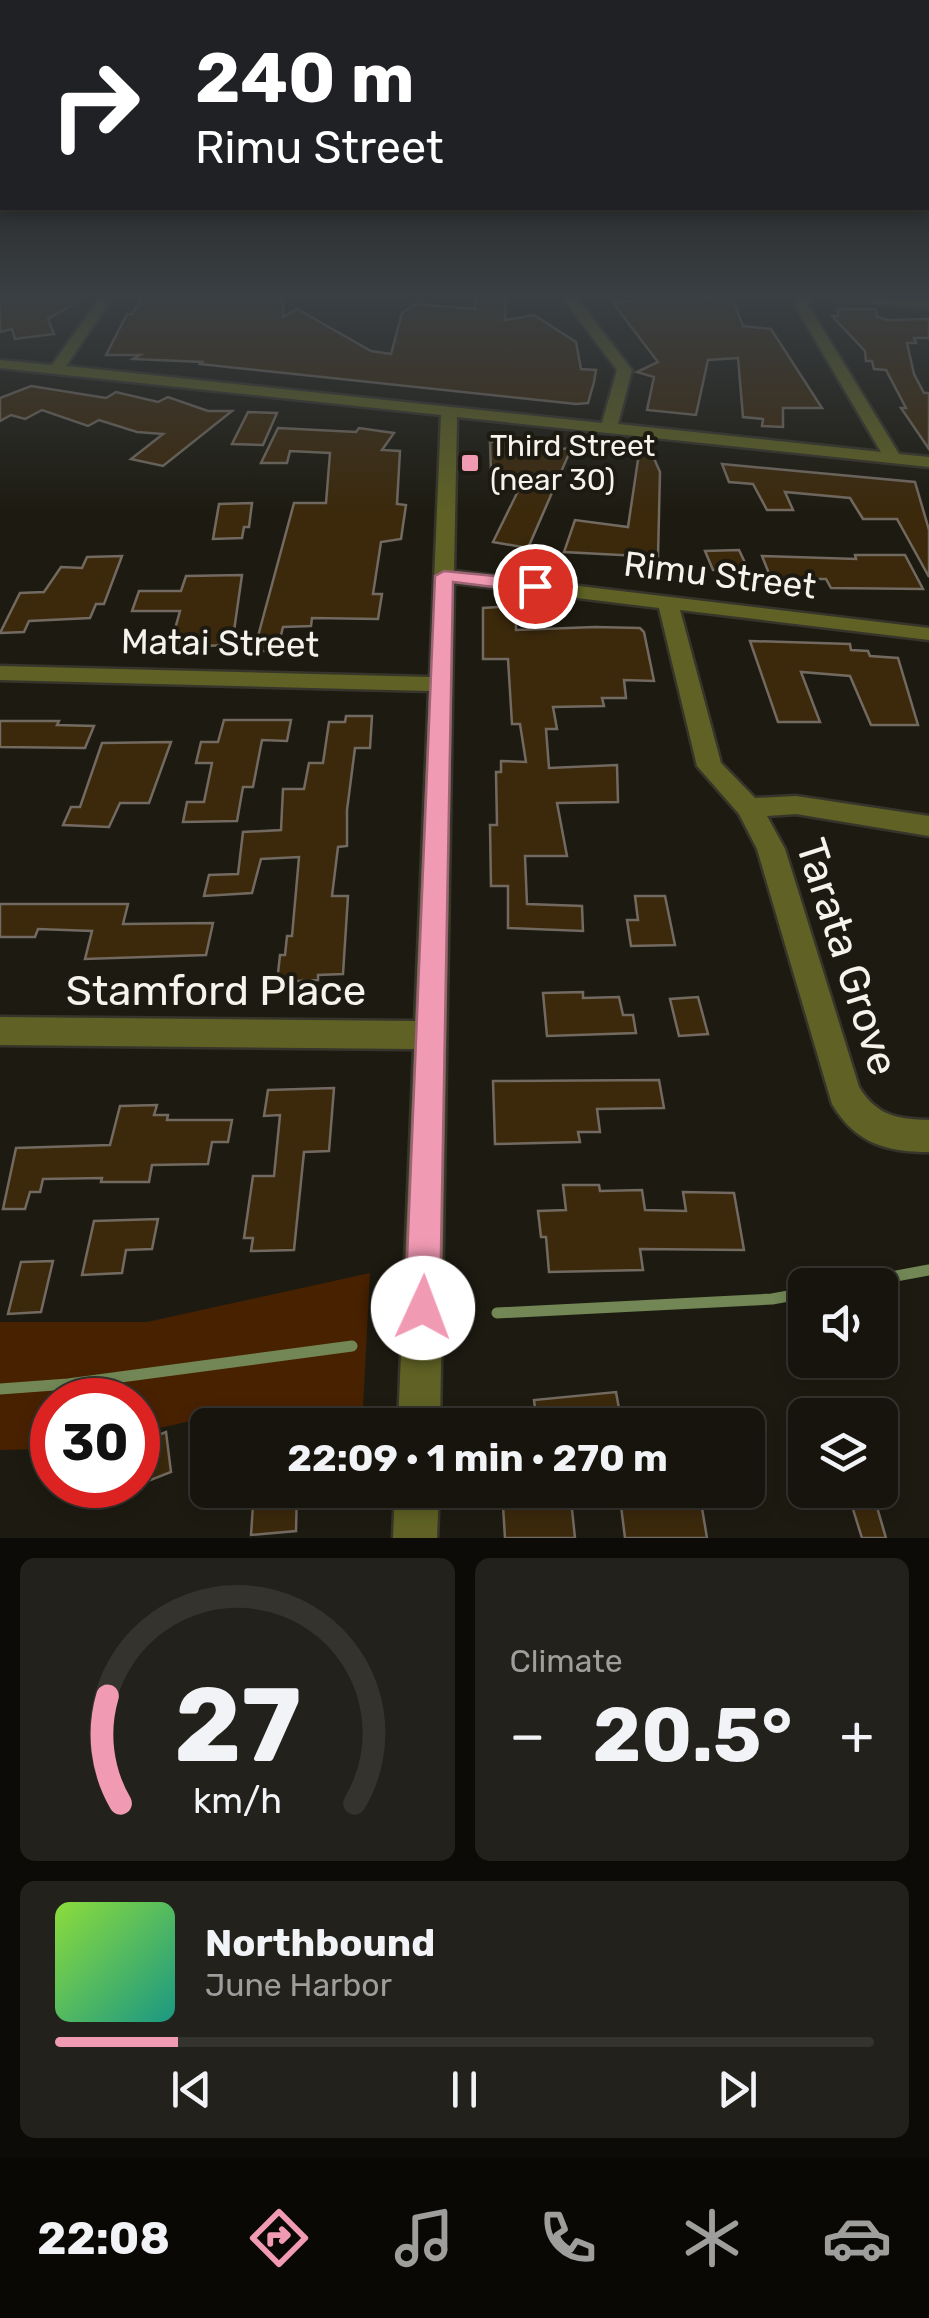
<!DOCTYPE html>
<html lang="en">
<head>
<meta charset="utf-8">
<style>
  :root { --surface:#16140d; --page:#23211b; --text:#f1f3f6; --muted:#9e9e9d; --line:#35332e; --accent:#f19ab4 }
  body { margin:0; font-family:Rubik,sans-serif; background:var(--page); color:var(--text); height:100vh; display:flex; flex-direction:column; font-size:38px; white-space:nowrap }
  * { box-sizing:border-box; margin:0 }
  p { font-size:32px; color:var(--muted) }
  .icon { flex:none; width:55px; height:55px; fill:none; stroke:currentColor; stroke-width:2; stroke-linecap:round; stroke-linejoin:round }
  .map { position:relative; height:1538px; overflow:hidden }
  .side { display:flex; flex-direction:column; gap:20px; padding:20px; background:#0c0b07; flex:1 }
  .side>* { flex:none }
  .hud { position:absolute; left:0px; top:0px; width:930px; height:210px; box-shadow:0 5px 15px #0003,0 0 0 2px var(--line); background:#202124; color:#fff; overflow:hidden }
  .tools { position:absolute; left:788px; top:1268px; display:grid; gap:20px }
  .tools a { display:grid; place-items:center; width:110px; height:110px; border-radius:15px; background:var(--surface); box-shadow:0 5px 15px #0003,0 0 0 2px var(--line); font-size:50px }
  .speed { position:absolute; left:30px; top:1378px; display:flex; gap:20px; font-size:50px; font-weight:700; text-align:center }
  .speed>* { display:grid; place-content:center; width:130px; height:130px; border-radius:50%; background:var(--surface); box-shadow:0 5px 15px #0003,0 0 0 2px var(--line); line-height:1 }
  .speed .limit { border:15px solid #d22; background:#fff; color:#111 }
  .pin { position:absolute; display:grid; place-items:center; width:85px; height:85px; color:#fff; margin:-42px; border:5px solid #fff; border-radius:50%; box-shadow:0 2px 10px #0007 }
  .me { position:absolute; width:110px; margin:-55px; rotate:2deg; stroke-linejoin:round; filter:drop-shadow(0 0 8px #0008) }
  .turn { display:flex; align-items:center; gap:35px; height:210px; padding:0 30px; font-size:45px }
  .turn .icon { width:130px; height:130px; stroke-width:2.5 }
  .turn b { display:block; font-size:70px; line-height:85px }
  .big { font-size:75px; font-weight:700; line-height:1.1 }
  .side .card { flex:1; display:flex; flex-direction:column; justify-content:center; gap:15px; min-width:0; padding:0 35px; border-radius:15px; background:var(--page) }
  .side .dial { align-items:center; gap:0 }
  .dial svg { height:260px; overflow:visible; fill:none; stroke:var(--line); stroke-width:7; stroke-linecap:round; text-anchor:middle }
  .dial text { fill:var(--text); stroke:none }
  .song { display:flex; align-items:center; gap:30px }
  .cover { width:120px; height:120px; border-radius:15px; background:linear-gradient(135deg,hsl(90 70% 55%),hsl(170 70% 35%)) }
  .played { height:10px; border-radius:5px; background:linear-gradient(90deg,var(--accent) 15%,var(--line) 15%) }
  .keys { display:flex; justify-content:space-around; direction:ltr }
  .heat { display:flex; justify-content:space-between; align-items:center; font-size:55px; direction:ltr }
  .side .tiles { flex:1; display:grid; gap:20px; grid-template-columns:1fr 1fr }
  .card:last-child { grid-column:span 2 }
  .trip { position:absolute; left:190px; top:1408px; width:575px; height:100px; border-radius:15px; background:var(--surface); box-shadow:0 5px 15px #0003,0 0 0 2px var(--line); font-weight:700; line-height:100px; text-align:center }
  .tab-bar { display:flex; height:160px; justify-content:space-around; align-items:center; background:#090805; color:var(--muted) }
  .tab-bar .icon { width:70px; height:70px }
  .tab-bar .active { color:var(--accent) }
  .tab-bar b { font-size:45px; color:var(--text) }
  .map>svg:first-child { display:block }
  .green { fill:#482100 }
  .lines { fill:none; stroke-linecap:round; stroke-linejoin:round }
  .stream { stroke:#728755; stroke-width:11 }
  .building { fill:#3c290c; stroke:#726a60; stroke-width:2.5 }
  .minor-casing { stroke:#37352b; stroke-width:5 }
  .minor { fill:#5f6224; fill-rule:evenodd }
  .route { fill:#f19ab4; stroke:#9d6475; stroke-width:2.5 }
  .poi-dot { fill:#f19ab4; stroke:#1d1b11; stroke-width:4 }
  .labels { text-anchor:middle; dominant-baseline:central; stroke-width:8; stroke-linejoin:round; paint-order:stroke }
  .far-poi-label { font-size:30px; fill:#f5f3ec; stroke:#1d1b11; text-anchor:start }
  .street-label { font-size:35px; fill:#f5f3ec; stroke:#1d1b11 }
  .near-street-label { font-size:42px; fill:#f5f3ec; stroke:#1d1b11 }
</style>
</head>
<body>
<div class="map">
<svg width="929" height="1538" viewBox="0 0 929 1538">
  <rect width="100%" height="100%" fill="#1d1b11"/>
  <polygon class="green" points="370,1273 363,1407 195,1420 138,1433 138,1400 52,1400 52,1449 0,1450 0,1322 147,1322"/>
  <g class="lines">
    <g class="stream">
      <polyline points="847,1285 929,1270"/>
      <polyline points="497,1313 772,1299 805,1293"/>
      <polyline points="0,1389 68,1384 352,1346"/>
    </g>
  </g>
  <g class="building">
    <polygon points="0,297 85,297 48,319 54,334 15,339 12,329 0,332"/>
    <polygon points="144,297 275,297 283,301 283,317 297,309 371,351 391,354 402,313 415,304 475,309 476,297 506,297 505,320 534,315 576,342 581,369 596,370 594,382 588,403 576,404 200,364 202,362 133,359 140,355 106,355 127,314 132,314"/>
    <polygon points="673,297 733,300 743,326 771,329 822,408 783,408 783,427 762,426 763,419 743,417 738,358 708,360 696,415 647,410 654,377 637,372 658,362 613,303"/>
    <polygon points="838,309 875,309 877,317 888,320 929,319 929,338 914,338 916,343 907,343 914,374 924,393 929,393 929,449 901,408 906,408 886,370 874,369 872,361 866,361 865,351 832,316 838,316"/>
    <polygon points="31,386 106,398 116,392 158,402 168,397 208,411 232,411 163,466 131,459 163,434 137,432 99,420 88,426 42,410 25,419 11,415 0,421 0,398"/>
    <polygon points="248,412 277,413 263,445 232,444"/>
    <polygon points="278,428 356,432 359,428 394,433 382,450 400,451 397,504 406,505 401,539 381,542 373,594 382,594 378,619 312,618 311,626 283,627 277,651 254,651 294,503 326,503 330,453 290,451 287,463 261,463"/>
    <polygon points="495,437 516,437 516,447 571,449 528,548 493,542 521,485 491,473 490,442 495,442"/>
    <polygon points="639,453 652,454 660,472 658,557 564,552 575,520 628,527"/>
    <polygon points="722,464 915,482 929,530 929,577 897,519 863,519 850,498 785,492 793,510 767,510 753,484 729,482"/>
    <polygon points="252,503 249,527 244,527 242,538 213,539 219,504"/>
    <polygon points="739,550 748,569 713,570 705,551"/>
    <polygon points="855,555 905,555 923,589 831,588 826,579 781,579 770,576 762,556 856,559"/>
    <polygon points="122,556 104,604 96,604 90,618 29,621 24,632 0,633 20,593 44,592 61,567 82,568 87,557"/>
    <polygon points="242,575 232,645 170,647 180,611 132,611 139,591 181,591 186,576"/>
    <polygon points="516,606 516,630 595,627 640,628 644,632 654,681 624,680 626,698 602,698 604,706 553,707 557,729 546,729 549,768 617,765 618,802 557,803 567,856 525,856 527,904 582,906 583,931 508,928 508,886 491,886 490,825 497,825 496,772 501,772 501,761 526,762 520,724 512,724 508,659 483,659 483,608"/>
    <polygon points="750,641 850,644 851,650 868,651 870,656 898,658 918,725 871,725 850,676 801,672 820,722 778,722"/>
    <polygon points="346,716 372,716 370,748 355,748 347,810 347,846 338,847 332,896 348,896 343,974 318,975 318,980 277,982 280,955 285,955 287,936 292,936 299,857 261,859 252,893 204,896 209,875 238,874 243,832 281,830 283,789 304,789 309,763 323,763 329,722 345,722"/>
    <polygon points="224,720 291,720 287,741 262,740 253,787 243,787 237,821 183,822 187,802 204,802 212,763 196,763 201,742 218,742"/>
    <polygon points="0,721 59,721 57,725 94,726 85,748 0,747"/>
    <polygon points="171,742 149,803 120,803 109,827 63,825 71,807 80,807 102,743"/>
    <polygon points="635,896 665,896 675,945 631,946 627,920 638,920"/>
    <polygon points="0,904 128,904 123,924 213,923 206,955 85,959 92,931 38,929 35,937 0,937"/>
    <polygon points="583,992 583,998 619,997 623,1015 633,1015 636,1033 547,1036 543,993"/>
    <polygon points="698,997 708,1034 679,1036 670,999"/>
    <polygon points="659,1080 664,1108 597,1109 600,1132 578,1132 580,1142 495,1144 493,1081"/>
    <polygon points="334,1088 329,1151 304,1152 294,1250 251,1251 253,1238 244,1238 253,1176 274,1176 280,1115 264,1116 268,1090"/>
    <polygon points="157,1105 154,1115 168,1115 167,1120 232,1120 228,1142 212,1142 208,1164 152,1165 149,1182 101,1182 102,1178 43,1179 40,1192 30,1192 25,1209 3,1209 16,1148 110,1145 120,1106"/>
    <polygon points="563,1185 599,1185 600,1191 642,1190 645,1210 686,1211 683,1192 734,1193 744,1250 640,1249 643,1270 549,1272 546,1237 541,1237 538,1211 566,1210"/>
    <polygon points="158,1219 152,1249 126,1250 122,1273 82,1275 94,1221"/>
    <polygon points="53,1261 41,1312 8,1314 21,1262"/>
    <polygon points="616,1392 622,1425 537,1425 534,1400"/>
    <polygon points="166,1432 171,1472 138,1485 138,1443"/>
    <polygon points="254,1490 297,1490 296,1531 251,1535"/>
    <polygon points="502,1490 570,1490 575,1538 505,1538"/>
    <polygon points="619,1490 699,1490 707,1538 625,1538"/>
    <polygon points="847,1490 872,1490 886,1538 862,1538"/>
  </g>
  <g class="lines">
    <g class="minor-casing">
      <g id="minor">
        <path d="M100,297H113L66,366L602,423L617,370L562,297H576L632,370L618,424L881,452L794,304L802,297H816L808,305L899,454L929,457V467L457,417L454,571L929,628V640L680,610L721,763L755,798L796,796L929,816V836L796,814L767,816L785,849L859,1087C877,1116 897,1119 929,1120V1152C886,1152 855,1143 832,1104L757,849L739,814L697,766L659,608L454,583L440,1425H398L414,1049L0,1045V1017L415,1021L429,691L0,680V666L430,677L441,415L0,368V360L52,365Z"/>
        <polygon points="830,297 929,300 929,308 837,301"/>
        <polygon points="395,1490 439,1490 437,1538 393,1538"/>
      </g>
    </g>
    <use href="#minor" class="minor"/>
  </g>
  <linearGradient id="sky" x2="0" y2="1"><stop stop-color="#100f09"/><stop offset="0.58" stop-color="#3a3f43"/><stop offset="1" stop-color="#3a3f43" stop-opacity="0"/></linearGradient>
  <rect width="929" height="512" fill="url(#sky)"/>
  <polygon class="route" points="444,571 535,580 544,586 535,592 453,582 440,1308 435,1320 423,1326 410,1320 405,1308 435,576"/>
  <rect class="poi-dot" x="460" y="453" width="20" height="20" rx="5"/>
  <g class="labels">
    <g class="far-poi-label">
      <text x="490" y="446">Third Street<tspan x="490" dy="34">(near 30)</tspan></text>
    </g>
    <g class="street-label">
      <text transform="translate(720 575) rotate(7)">Rimu Street</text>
      <text transform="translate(220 643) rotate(1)">Matai Street</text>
    </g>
    <g class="near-street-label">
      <text transform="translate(847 957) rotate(72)">Tarata Grove</text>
      <text x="216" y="991">Stamford Place</text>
    </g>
  </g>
</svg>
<div class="tools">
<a><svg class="icon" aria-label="sound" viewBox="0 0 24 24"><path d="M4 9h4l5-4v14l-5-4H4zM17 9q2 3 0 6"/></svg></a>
<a><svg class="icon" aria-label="layers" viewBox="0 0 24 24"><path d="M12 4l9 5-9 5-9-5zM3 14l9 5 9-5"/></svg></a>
</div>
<div class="speed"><div class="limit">30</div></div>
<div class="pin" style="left:535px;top:586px;background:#d93025"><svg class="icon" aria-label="arrive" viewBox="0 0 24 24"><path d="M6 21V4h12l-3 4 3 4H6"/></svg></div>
<svg class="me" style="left:423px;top:1308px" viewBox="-20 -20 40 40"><circle r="19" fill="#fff"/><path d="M0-13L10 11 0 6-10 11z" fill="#f19ab4"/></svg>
<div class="trip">22:09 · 1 min · 270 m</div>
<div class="hud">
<div class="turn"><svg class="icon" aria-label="right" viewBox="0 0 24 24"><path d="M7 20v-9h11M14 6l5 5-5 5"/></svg><div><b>240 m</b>Rimu Street</div></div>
</div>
</div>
<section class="side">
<div class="tiles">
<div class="card dial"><svg viewBox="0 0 100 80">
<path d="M14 69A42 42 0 1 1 86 69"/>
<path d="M14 69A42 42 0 0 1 10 36" stroke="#f19ab4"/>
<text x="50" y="56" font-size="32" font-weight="700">27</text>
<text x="50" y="72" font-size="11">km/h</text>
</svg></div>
<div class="card"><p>Climate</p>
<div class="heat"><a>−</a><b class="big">20.5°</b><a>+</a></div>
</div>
<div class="card">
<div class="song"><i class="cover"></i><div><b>Northbound</b><p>June Harbor</p></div></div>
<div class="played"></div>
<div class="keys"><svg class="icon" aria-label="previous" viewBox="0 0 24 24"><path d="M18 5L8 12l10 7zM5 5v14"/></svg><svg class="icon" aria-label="pause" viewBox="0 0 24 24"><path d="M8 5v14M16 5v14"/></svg><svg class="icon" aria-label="next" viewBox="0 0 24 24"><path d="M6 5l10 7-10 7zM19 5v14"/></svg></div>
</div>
</div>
</section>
<nav class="tab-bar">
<b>22:08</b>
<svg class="icon active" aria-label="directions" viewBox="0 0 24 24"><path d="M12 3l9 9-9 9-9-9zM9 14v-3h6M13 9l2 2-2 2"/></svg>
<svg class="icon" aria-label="music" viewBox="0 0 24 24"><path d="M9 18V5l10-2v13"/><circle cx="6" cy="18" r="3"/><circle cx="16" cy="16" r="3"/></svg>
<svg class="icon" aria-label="phone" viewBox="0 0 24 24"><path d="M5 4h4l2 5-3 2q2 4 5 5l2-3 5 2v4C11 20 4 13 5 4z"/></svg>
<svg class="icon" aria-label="climate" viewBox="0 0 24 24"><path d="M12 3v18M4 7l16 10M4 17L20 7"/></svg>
<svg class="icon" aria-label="car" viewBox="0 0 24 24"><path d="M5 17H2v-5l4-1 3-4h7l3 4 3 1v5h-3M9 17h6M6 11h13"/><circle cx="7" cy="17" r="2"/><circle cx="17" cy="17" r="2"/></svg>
</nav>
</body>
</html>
